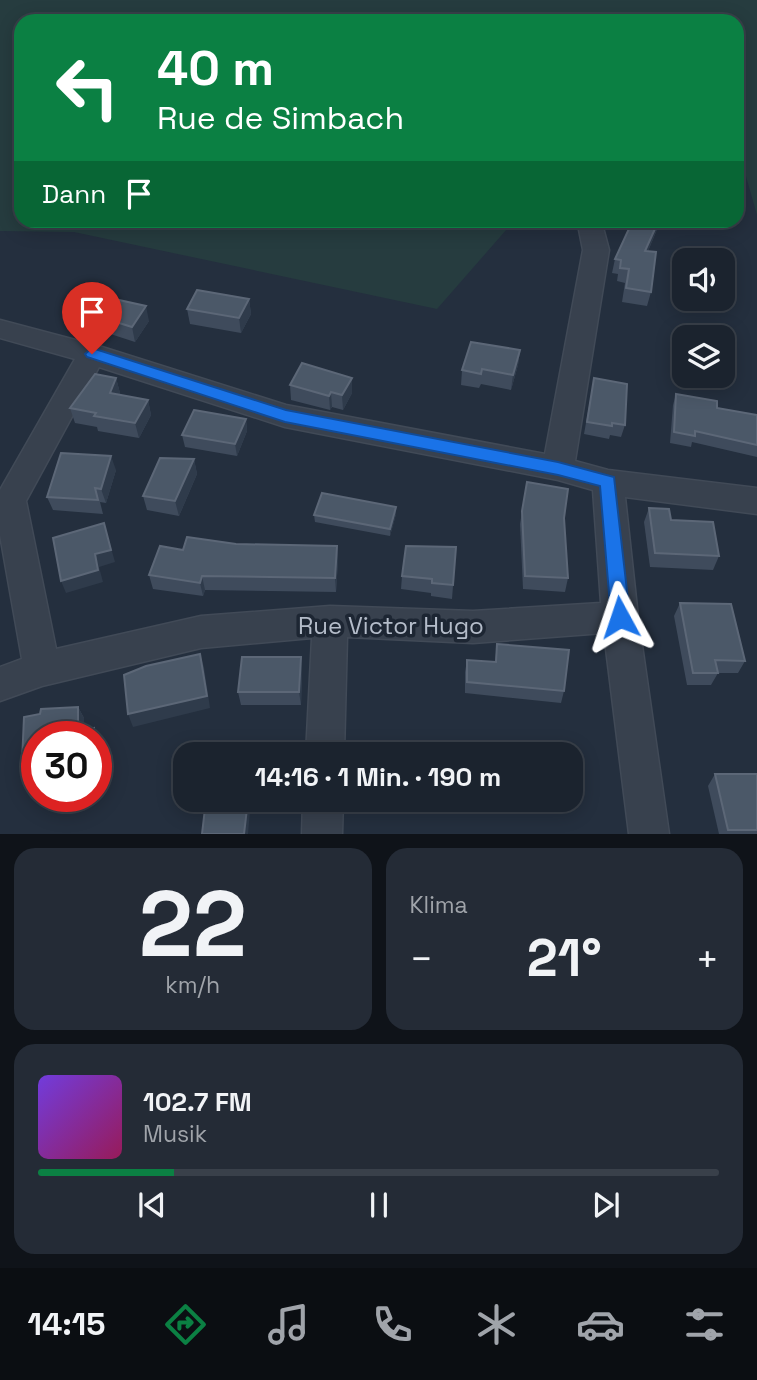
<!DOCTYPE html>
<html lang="de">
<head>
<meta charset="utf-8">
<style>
  :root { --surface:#1b232e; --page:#242b36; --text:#f1f3f6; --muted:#a0a4aa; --line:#39404a; --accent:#0b8043 }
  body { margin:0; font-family:"Space Grotesk",sans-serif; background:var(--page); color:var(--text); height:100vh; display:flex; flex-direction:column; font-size:26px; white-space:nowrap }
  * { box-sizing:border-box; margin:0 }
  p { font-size:23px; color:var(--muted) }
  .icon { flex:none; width:38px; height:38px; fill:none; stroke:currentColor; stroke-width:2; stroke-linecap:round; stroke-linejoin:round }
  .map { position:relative; height:834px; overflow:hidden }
  .sheet { display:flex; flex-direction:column; gap:14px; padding:14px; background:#0f1319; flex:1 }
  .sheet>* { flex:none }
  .banner { position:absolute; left:14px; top:14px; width:730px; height:214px; border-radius:21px; box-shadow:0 4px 18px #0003,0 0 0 2px var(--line); background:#0b8043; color:#fff; overflow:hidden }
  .tools { position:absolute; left:672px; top:248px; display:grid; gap:14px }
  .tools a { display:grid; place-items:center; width:63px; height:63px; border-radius:14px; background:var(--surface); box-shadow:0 4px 18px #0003,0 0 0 2px var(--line); font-size:35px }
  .speed { position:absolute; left:21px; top:721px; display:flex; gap:14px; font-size:35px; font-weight:700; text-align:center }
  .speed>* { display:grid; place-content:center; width:91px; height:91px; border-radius:50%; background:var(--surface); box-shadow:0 4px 18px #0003,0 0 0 2px var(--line); line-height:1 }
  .speed .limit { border:10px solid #d22; background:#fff; color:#111 }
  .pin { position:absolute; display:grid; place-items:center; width:60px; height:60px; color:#fff; margin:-72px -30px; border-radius:50% 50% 50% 0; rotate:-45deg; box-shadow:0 0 7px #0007 }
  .pin .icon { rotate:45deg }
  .me { position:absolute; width:77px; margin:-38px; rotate:355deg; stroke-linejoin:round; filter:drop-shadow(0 0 5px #0008) }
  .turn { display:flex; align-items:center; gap:24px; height:147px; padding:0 28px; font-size:32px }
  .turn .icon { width:91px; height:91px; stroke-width:2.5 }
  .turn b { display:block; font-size:49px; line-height:60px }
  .then { display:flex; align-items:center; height:66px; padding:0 28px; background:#0003; gap:14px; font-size:26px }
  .big { font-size:52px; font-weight:700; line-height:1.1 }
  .sheet .tile { flex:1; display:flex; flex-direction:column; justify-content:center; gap:10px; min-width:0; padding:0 24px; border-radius:21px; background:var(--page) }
  .sheet .dial { align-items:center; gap:0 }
  .dial b { font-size:91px; line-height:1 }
  .song { display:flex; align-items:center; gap:21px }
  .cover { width:84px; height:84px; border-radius:10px; background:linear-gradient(135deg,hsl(260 70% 55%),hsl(330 70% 35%)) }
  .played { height:7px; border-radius:4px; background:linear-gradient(90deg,var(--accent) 20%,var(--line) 20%) }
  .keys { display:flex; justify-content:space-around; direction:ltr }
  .heat { display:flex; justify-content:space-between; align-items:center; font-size:38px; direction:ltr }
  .sheet .tiles { flex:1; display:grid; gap:14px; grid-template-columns:1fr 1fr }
  .tile:last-child { grid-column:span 2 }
  .trip { position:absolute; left:173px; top:742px; width:410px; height:70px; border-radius:21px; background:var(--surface); box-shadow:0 4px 18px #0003,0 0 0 2px var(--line); font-weight:700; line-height:70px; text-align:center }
  .menu { display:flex; height:112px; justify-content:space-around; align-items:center; background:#0b0e12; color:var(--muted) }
  .menu .icon { width:49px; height:49px }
  .menu .selected { color:var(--accent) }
  .menu b { font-size:32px; color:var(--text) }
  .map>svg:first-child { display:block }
  .green { fill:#263c3f }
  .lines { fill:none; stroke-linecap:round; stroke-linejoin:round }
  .street-casing { stroke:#414a57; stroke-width:3 }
  .street { fill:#38414e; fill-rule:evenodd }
  .wall { fill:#3f4b5c }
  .shaded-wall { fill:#2f3b4b }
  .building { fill:#4b5868; stroke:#5c6777; stroke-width:2 }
  .route { fill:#1a73e8; stroke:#114b97; stroke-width:2 }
  .labels { text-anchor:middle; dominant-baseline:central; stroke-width:7; stroke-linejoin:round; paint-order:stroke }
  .street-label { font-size:24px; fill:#b4bcc9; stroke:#1d2633 }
</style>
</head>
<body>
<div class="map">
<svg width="757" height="834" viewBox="0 0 757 834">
  <rect width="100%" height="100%" fill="#242f3e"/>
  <polygon class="green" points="0,0 757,0 757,215 737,145 737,21 21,21 21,220 514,221 437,309 74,232 0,231"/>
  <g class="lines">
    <g class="street-casing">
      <g id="street">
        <path d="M577,220H601L609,250L575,461L608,470L757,488V514L625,497L638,617L669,834H629L604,633L473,643L347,637L344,754H306L312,638L201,648L42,686L0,701V667L22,659L0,535V490L75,359L0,338V320L102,347L286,405L545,454L583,250ZM99,367L285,427L558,480L593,490L601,603L473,611L330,606L201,616L56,649L26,501Z"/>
        <polygon points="303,800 343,800 342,834 302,834"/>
      </g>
    </g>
    <use href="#street" class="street"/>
  </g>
  <g class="wall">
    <polygon points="616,220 661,220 648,251 651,292 647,306 622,302 625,283 617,281 618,274 612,273 615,259 629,230"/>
    <polygon points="249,299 251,314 241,333 190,324 187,309"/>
    <polygon points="87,313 149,321 135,342 92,328"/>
    <polygon points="520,350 518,365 511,390 481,384 479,388 461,385 462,370"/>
    <polygon points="116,378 120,393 119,395 148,400 151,415 139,438 98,431 97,427 75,423 70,408"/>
    <polygon points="594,378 625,425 621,437 610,435 609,439 584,434"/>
    <polygon points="290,385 352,393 343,410 332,407 330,410 291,400"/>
    <polygon points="676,394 717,408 757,415 757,457 692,442 691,447 670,443 673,405"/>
    <polygon points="246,419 247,431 237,456 185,447 182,435"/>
    <polygon points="194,459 197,474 179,516 147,510 143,496"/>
    <polygon points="116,470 106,503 100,502 103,514 53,510 47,497"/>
    <polygon points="527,482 564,518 568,578 565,592 523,589 520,524"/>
    <polygon points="649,508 671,520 719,556 713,570 650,567 644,522"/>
    <polygon points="396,514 390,536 315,522 314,515"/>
    <polygon points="337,546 338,560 336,592 205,590 203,596 153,589 149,575 183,550"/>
    <polygon points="456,547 452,599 431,596 431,593 401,589 402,576"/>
    <polygon points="680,603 745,661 738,673 718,673 711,685 687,685 674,616"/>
    <polygon points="497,644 564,691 561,703 465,693 465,672 467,660 495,662"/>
    <polygon points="302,670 301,705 241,705 238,692"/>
    <polygon points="78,707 84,718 84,730 94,728 100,739 100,768 96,769 96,737 37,737 37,772 29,773 22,762 24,717 40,714 41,709"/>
    <polygon points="715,774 757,774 757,834 719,834 708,786"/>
  </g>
  <g class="shaded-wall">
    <polygon points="659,220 661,220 642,265 645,251"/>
    <polygon points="249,299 251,314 241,333 239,318"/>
    <polygon points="146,306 149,321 135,342 132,327"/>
    <polygon points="520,350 518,365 511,390 513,375"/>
    <polygon points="116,378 120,393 115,408 110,393"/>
    <polygon points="352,378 352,393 343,410 342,395"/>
    <polygon points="331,392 332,407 330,410 329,396"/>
    <polygon points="148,400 151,415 139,438 135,423"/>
    <polygon points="246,419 247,431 237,456 235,444"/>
    <polygon points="111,456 116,470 106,503 101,489"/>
    <polygon points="194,459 197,474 179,516 175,501"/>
    <polygon points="396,507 396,514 390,536 390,529"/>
    <polygon points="104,523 115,562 99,567 103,582 66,593 61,581 95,554"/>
    <polygon points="337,546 338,560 336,592 335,578"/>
    <polygon points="202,576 205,590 203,596 200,583"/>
    <polygon points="200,654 204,667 210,708 133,727 128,714"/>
    <polygon points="301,657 302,670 301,705 299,692"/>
    <polygon points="78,707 84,718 84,737 78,731"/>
    <polygon points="94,728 100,739 100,768 96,769 96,737 94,737"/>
    <polygon points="248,800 251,800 248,834 244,834"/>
  </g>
  <g class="building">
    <polygon points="633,220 659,220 645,251 656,252 651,292 626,288 629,269 620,268 621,260 615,259"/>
    <polygon points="197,290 249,299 239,318 187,309"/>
    <polygon points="101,296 146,306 132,327 87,313"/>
    <polygon points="471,342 520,350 513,375 482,369 481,374 462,370"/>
    <polygon points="302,363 352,378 342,395 331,392 329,396 290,385"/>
    <polygon points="95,374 116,378 110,393 148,400 135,423 94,416 96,413 70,408"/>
    <polygon points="594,378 627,384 625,425 612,423 612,426 587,422"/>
    <polygon points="676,394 717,401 717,408 757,415 757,445 695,431 695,436 674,432"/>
    <polygon points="194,410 246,419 235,444 182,435"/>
    <polygon points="61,453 111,456 101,489 95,488 98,500 47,497"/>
    <polygon points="160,458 194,459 175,501 143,496"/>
    <polygon points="527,482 568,489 564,518 568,578 525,576 522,511"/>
    <polygon points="322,493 396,507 390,529 314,515"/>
    <polygon points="649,508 669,509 671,520 713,522 719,556 655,553"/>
    <polygon points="104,523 111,550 95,554 98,570 61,581 53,538"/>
    <polygon points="187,537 236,544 337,546 335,578 202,576 200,583 149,575 160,546 183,550"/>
    <polygon points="406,546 456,547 453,585 432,583 432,579 402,576"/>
    <polygon points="680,603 731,604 745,661 715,660 718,673 693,673"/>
    <polygon points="497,644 569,650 564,691 467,682 467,660 496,662"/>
    <polygon points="200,654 207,696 128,714 124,675 146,666"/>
    <polygon points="242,657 301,657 299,692 238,692"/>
    <polygon points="78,707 78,731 94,728 94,737 37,737 37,759 22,762 24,717 40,714 41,709"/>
    <polygon points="715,774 757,774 757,830 728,830"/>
    <polygon points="206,800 248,800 244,834 202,834"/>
  </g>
  <polygon class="route" points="92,348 286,410 558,462 614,477 630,617 627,623 614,623 611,617 600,486 558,475 285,422 87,357 85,354"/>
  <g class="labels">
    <g class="street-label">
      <text x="391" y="625">Rue Victor Hugo</text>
    </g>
  </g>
</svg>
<div class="tools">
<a><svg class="icon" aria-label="sound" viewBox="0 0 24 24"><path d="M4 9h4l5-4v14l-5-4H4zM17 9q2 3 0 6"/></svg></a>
<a><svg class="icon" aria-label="layers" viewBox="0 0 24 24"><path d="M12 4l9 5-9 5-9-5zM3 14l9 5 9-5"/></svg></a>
</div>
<div class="speed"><div class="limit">30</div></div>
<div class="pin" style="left:92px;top:354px;background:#d93025"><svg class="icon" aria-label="arrive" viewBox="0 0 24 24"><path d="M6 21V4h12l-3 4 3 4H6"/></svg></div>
<svg class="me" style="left:620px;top:617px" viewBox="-20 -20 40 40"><path d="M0-17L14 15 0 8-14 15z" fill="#1a73e8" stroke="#fff" stroke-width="4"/></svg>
<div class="trip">14:16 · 1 Min. · 190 m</div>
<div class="banner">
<div class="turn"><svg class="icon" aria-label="left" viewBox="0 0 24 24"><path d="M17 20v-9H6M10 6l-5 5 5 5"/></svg><div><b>40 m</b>Rue de Simbach</div></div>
<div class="then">Dann<svg class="icon" aria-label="arrive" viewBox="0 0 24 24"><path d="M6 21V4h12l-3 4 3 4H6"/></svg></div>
</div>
</div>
<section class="sheet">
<div class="tiles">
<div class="tile dial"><b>22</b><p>km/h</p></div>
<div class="tile"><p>Klima</p>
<div class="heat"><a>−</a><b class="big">21°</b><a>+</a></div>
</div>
<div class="tile">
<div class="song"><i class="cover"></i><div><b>102.7 FM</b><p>Musik</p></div></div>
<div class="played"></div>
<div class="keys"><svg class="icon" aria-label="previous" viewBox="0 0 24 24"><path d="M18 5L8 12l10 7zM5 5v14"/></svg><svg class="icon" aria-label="pause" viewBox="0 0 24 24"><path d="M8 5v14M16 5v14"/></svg><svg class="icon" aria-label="next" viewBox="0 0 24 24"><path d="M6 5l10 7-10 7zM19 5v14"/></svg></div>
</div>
</div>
</section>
<nav class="menu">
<b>14:15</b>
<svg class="icon selected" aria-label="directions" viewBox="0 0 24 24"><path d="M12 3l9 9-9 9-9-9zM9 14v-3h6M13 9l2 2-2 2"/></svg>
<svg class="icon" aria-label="music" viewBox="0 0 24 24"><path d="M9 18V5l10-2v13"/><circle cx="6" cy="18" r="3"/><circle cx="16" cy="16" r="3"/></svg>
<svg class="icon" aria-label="phone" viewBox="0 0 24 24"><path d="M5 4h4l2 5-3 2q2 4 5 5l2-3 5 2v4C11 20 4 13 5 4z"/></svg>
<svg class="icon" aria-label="climate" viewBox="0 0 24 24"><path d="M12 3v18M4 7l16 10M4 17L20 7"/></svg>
<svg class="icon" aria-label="car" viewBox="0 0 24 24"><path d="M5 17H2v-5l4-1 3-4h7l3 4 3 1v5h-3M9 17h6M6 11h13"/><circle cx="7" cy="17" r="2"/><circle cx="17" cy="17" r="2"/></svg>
<svg class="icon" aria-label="filters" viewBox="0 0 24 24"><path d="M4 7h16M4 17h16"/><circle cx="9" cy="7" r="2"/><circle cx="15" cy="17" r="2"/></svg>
</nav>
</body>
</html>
